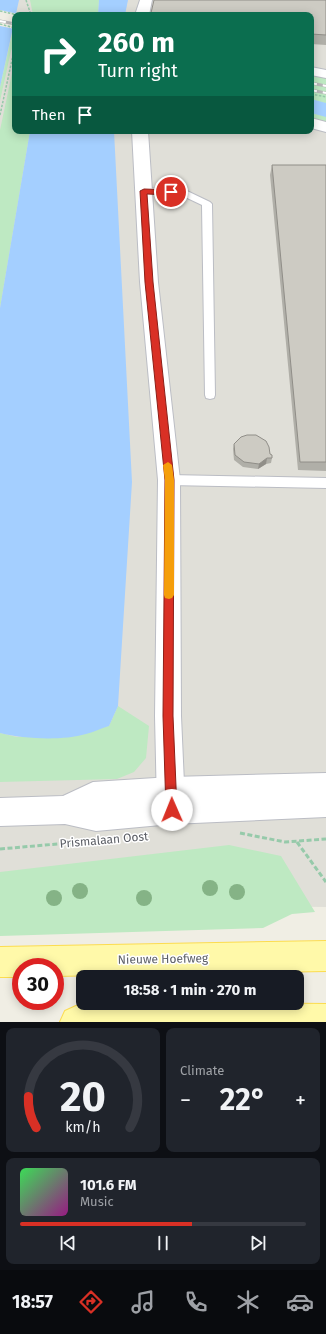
<!DOCTYPE html>
<html lang="en">
<head>
<meta charset="utf-8">
<style>
  :root { --surface:#171b24; --page:#20242c; --text:#f1f3f6; --muted:#9ea1a6; --line:#363941; --accent:#d93025 }
  body { margin:0; font-family:"Fira Sans",sans-serif; background:var(--page); color:var(--text); height:100vh; display:flex; flex-direction:column; font-size:15px; white-space:nowrap }
  * { box-sizing:border-box; margin:0 }
  p { font-size:13px; color:var(--muted) }
  .icon { flex:none; width:22px; height:22px; fill:none; stroke:currentColor; stroke-width:2; stroke-linecap:round; stroke-linejoin:round }
  .map { position:relative; height:1022px; overflow:hidden }
  .side { display:flex; flex-direction:column; gap:6px; padding:6px; background:#0d0f14; flex:1 }
  .side>* { flex:none }
  .guide { position:absolute; left:12px; top:12px; width:302px; height:122px; border-radius:8px; box-shadow:0 2px 10px #0003; background:#0b6e4f; color:#fff; overflow:hidden }
  .speed { position:absolute; left:12px; top:958px; display:flex; gap:8px; font-size:20px; font-weight:700; text-align:center }
  .speed>* { display:grid; place-content:center; width:52px; height:52px; border-radius:50%; background:var(--surface); box-shadow:0 2px 10px #0003; line-height:1 }
  .speed .limit { border:6px solid #d22; background:#fff; color:#111 }
  .pin { position:absolute; display:grid; place-items:center; width:34px; height:34px; color:#fff; margin:-17px; border:2px solid #fff; border-radius:50%; box-shadow:0 1px 4px #0007 }
  .me { position:absolute; width:44px; margin:-22px; rotate:359deg; stroke-linejoin:round; filter:drop-shadow(0 0 3px #0008) }
  .turn { display:flex; align-items:center; gap:14px; height:84px; padding:0 20px; font-size:18px }
  .turn .icon { width:52px; height:52px; stroke-width:2.5 }
  .turn b { display:block; font-size:28px; line-height:34px }
  .then { display:flex; align-items:center; height:38px; padding:0 20px; background:#0003; gap:8px; font-size:15px }
  .big { font-size:30px; font-weight:700; line-height:1.1 }
  .side .tile { flex:1; display:flex; flex-direction:column; justify-content:center; gap:6px; min-width:0; padding:0 14px; border-radius:8px; background:var(--page) }
  .side .dial { align-items:center; gap:0 }
  .dial svg { height:104px; overflow:visible; fill:none; stroke:var(--line); stroke-width:7; stroke-linecap:round; text-anchor:middle }
  .dial text { fill:var(--text); stroke:none }
  .song { display:flex; align-items:center; gap:12px }
  .cover { width:48px; height:48px; border-radius:6px; background:linear-gradient(135deg,hsl(130 70% 55%),hsl(310 70% 35%)) }
  .played { height:4px; border-radius:2px; background:linear-gradient(90deg,var(--accent) 60%,var(--line) 60%) }
  .keys { display:flex; justify-content:space-around; direction:ltr }
  .heat { display:flex; justify-content:space-between; align-items:center; font-size:22px; direction:ltr }
  .side .tiles { flex:1; display:grid; gap:6px; grid-template-columns:1fr 1fr }
  .tile:last-child { grid-column:span 2 }
  .trip { position:absolute; left:76px; top:970px; width:228px; height:40px; border-radius:8px; background:var(--surface); box-shadow:0 2px 10px #0003; font-weight:700; line-height:40px; text-align:center }
  .tab-bar { display:flex; height:64px; justify-content:space-around; align-items:center; background:#090b0e; color:var(--muted) }
  .tab-bar .icon { width:28px; height:28px }
  .tab-bar .active { color:var(--accent) }
  .tab-bar b { font-size:18px; color:var(--text) }
  .map>svg:first-child { display:block }
  .industrial { fill:#e0dfd8; fill-rule:evenodd }
  .green { fill:#bee9c2 }
  .water { fill:#a4cfff }
  .pier { fill:#f0eee4 }
  .lines { fill:none; stroke-linecap:round; stroke-linejoin:round }
  .service-casing { stroke:#bbbdc4; stroke-width:2 }
  .minor-casing { stroke:#bbbdc4; stroke-width:2 }
  .tertiary-casing { stroke:#bbbdc4; stroke-width:2 }
  .primary-casing { stroke:#fcdc50; stroke-width:2 }
  .path-far1 { stroke:#96caaa; stroke-width:1.5; stroke-dasharray:2.5 1.5; stroke-linecap:butt }
  .path { stroke:#96caaa; stroke-width:3; stroke-dasharray:5 2.5; stroke-linecap:butt }
  .service { fill:#fff; fill-rule:evenodd }
  .minor { fill:#fff; fill-rule:evenodd }
  .tertiary { fill:#fff; fill-rule:evenodd }
  .primary { fill:#fff9a9; fill-rule:evenodd }
  .rail-casing { stroke:#b7b8b9; stroke-width:3 }
  .rail { stroke:#fff; stroke-width:2; stroke-dasharray:6; stroke-linecap:butt }
  .tree { fill:#85b386 }
  .wall { fill:#b0afa8 }
  .shaded-wall { fill:#908e88 }
  .building { fill:#cdcbc3; stroke:#908e88 }
  .route { fill:#d93025; stroke:#8d1f18 }
  .slow { fill:#f59e0b }
  .labels { text-anchor:middle; dominant-baseline:central; stroke-width:3; stroke-linejoin:round; paint-order:stroke }
  .near-street-label { font-size:12px; fill:#5c5f66; stroke:#fff }
</style>
</head>
<body>
<div class="map">
<svg width="326" height="1022" viewBox="0 0 326 1022">
  <rect width="100%" height="100%" fill="#f0eee4"/>
  <path class="industrial" d="M0,0H326V907L0,904ZM15,15H311V131H15Z"/>
  <g class="green">
    <polygon points="30,0 99,0 98,15 33,15"/>
    <polygon points="13,29 15,30 15,43 11,51 0,101 0,87"/>
    <polygon points="15,59 15,131 30,131 0,308 0,130"/>
    <polygon points="311,74 326,77 326,123 311,119"/>
    <polygon points="118,706 149,726 146,758 134,772 117,779 0,782 0,733 17,737 109,726"/>
    <polygon points="229,845 281,856 315,912 292,914 263,928 0,936 0,872"/>
  </g>
  <g class="water">
    <polygon points="0,0 19,0 0,87"/>
    <polygon points="99,0 128,0 125,15 98,15"/>
    <polygon points="311,99 326,103 326,117 311,113"/>
    <path d="M30,131H114L132,482L118,706L109,726C102,728 94,732 86,734C62,741 24,739 0,733V308Z"/>
  </g>
  <polygon class="pier" points="0,10 18,14 15,15 15,29 0,26"/>
  <g class="lines">
    <g class="service-casing">
      <g id="service">
        <polygon points="144,188 185,190 210,202 212,204 215,395 214,398 210,399 206,398 205,395 202,205 183,196 141,193 140,191"/>
        <polygon points="169,475 326,478 326,488 169,485 165,483 163,480 165,477"/>
      </g>
    </g>
    <g class="minor-casing">
      <g id="minor">
        <polygon points="140,0 152,0 149,15 135,15"/>
        <polygon points="311,67 326,70 326,78 311,75"/>
        <polygon points="311,118 326,122 326,132 311,128"/>
        <polygon points="132,131 148,131 158,282 180,480 181,716 185,806 181,816 171,820 161,816 157,806 155,716 158,480 140,282"/>
      </g>
    </g>
    <g class="tertiary-casing">
      <polygon id="tertiary" points="326,773 326,817 172,824 96,831 65,824 0,826 0,798 63,796 93,782 171,777"/>
    </g>
    <g class="primary-casing">
      <g id="primary">
        <polygon points="326,941 326,971 55,976 55,967 21,967 21,977 0,977 0,947"/>
        <polygon points="234,1003 326,1004 326,1022 60,1022 65,1011 76,1006"/>
      </g>
    </g>
    <g class="path-far1">
      <polyline points="26,0 31,15"/>
      <polyline points="0,11 18,15"/>
      <polyline points="0,24 15,28"/>
      <polyline points="311,94 326,97"/>
      <polyline points="0,115 15,46"/>
    </g>
    <g class="path">
      <polyline points="240,833 285,842 326,839"/>
      <polyline points="297,842 326,882"/>
      <polyline points="0,849 91,841"/>
    </g>
    <use href="#service" class="service"/>
    <use href="#minor" class="minor"/>
    <use href="#tertiary" class="tertiary"/>
    <use href="#primary" class="primary"/>
    <g class="rail-casing">
      <g id="rail">
        <polyline points="0,21 15,24"/>
        <polyline points="311,83 326,86"/>
        <polyline points="311,90 326,93"/>
      </g>
    </g>
    <use href="#rail" class="rail"/>
  </g>
  <g class="tree">
    <circle cx="210" cy="888" r="8"/>
    <circle cx="80" cy="891" r="8"/>
    <circle cx="237" cy="892" r="8"/>
    <circle cx="54" cy="898" r="8"/>
    <circle cx="144" cy="898" r="8"/>
  </g>
  <g class="wall">
    <polygon points="326,0 326,45 311,44 311,15 151,15 151,13"/>
    <polygon points="272,165 326,165 326,471 298,470 270,175"/>
    <polygon points="234,444 272,458 271,463 266,464 258,469 243,467 234,460 233,449"/>
  </g>
  <polygon class="shaded-wall" points="267,458 266,464 258,469 259,464"/>
  <g class="building">
    <polygon points="154,0 326,0 326,35 311,34 311,15 188,15 151,13"/>
    <polygon points="272,165 326,165 326,462 300,462"/>
    <polygon points="247,435 256,435 266,441 269,447 270,454 272,455 272,458 267,458 259,464 244,462 235,455 234,444 241,437"/>
  </g>
  <polygon class="route" points="144,189 171,190 175,192 171,195 147,194 153,282 174,480 173,716 177,810 175,814 172,816 168,814 166,810 163,716 165,480 145,282 140,191"/>
  <polygon class="slow" points="168,462 172,465 174,480 174,595 172,598 169,599 165,598 164,595 165,480 163,465"/>
  <g class="labels">
    <g class="near-street-label">
      <text transform="translate(104 840) rotate(-5)">Prismalaan Oost</text>
      <text transform="translate(163 959) rotate(-1)">Nieuwe Hoefweg</text>
    </g>
  </g>
</svg>
<div class="speed"><div class="limit">30</div></div>
<div class="pin" style="left:171px;top:192px;background:#d93025"><svg class="icon" aria-label="arrive" viewBox="0 0 24 24"><path d="M6 21V4h12l-3 4 3 4H6"/></svg></div>
<svg class="me" style="left:172px;top:810px" viewBox="-20 -20 40 40"><circle r="19" fill="#fff"/><path d="M0-13L10 11 0 6-10 11z" fill="#d93025"/></svg>
<div class="trip">18:58 · 1 min · 270 m</div>
<div class="guide">
<div class="turn"><svg class="icon" aria-label="right" viewBox="0 0 24 24"><path d="M7 20v-9h11M14 6l5 5-5 5"/></svg><div><b>260 m</b>Turn right</div></div>
<div class="then">Then<svg class="icon" aria-label="arrive" viewBox="0 0 24 24"><path d="M6 21V4h12l-3 4 3 4H6"/></svg></div>
</div>
</div>
<section class="side">
<div class="tiles">
<div class="tile dial"><svg viewBox="0 0 100 80">
<path d="M14 69A42 42 0 1 1 86 69"/>
<path d="M14 69A42 42 0 0 1 8 45" stroke="#d93025"/>
<text x="50" y="56" font-size="32" font-weight="700">20</text>
<text x="50" y="72" font-size="11">km/h</text>
</svg></div>
<div class="tile"><p>Climate</p>
<div class="heat"><a>−</a><b class="big">22°</b><a>+</a></div>
</div>
<div class="tile">
<div class="song"><i class="cover"></i><div><b>101.6 FM</b><p>Music</p></div></div>
<div class="played"></div>
<div class="keys"><svg class="icon" aria-label="previous" viewBox="0 0 24 24"><path d="M18 5L8 12l10 7zM5 5v14"/></svg><svg class="icon" aria-label="pause" viewBox="0 0 24 24"><path d="M8 5v14M16 5v14"/></svg><svg class="icon" aria-label="next" viewBox="0 0 24 24"><path d="M6 5l10 7-10 7zM19 5v14"/></svg></div>
</div>
</div>
</section>
<nav class="tab-bar">
<b>18:57</b>
<svg class="icon active" aria-label="directions" viewBox="0 0 24 24"><path d="M12 3l9 9-9 9-9-9zM9 14v-3h6M13 9l2 2-2 2"/></svg>
<svg class="icon" aria-label="music" viewBox="0 0 24 24"><path d="M9 18V5l10-2v13"/><circle cx="6" cy="18" r="3"/><circle cx="16" cy="16" r="3"/></svg>
<svg class="icon" aria-label="phone" viewBox="0 0 24 24"><path d="M5 4h4l2 5-3 2q2 4 5 5l2-3 5 2v4C11 20 4 13 5 4z"/></svg>
<svg class="icon" aria-label="climate" viewBox="0 0 24 24"><path d="M12 3v18M4 7l16 10M4 17L20 7"/></svg>
<svg class="icon" aria-label="car" viewBox="0 0 24 24"><path d="M5 17H2v-5l4-1 3-4h7l3 4 3 1v5h-3M9 17h6M6 11h13"/><circle cx="7" cy="17" r="2"/><circle cx="17" cy="17" r="2"/></svg>
</nav>
</body>
</html>
